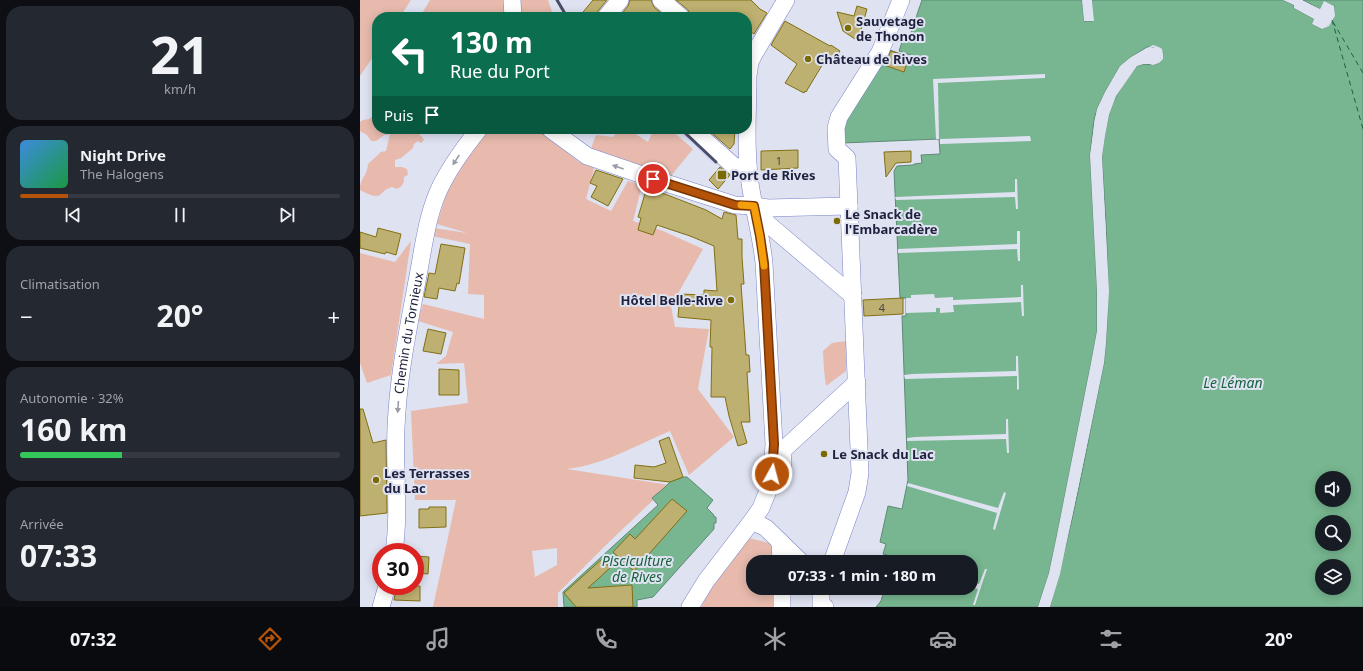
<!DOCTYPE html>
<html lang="fr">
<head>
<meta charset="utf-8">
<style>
  :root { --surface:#171b24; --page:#242831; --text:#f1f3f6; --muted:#9ea1a6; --line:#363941; --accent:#b45309 }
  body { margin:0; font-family:"Noto Sans",sans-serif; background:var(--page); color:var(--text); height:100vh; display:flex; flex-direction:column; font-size:15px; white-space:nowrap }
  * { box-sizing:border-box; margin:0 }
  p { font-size:13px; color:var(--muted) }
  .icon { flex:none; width:22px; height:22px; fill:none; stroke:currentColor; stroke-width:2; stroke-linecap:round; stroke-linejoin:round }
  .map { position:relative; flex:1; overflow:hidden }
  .details { display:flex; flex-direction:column; gap:6px; padding:6px; background:#0d0f14; width:360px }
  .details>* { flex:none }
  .banner { position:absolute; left:12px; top:12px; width:380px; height:122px; border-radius:16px; box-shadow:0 2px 10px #0003; background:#0b6e4f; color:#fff; overflow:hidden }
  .buttons { position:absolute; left:955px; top:471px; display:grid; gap:8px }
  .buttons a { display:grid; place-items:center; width:36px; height:36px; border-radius:50%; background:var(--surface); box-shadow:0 2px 10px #0003; font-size:20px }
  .speed { position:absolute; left:12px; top:543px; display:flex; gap:8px; font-size:20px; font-weight:700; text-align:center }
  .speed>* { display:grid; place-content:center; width:52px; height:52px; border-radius:50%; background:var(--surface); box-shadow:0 2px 10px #0003; line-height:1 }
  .speed .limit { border:6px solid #d22; background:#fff; color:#111 }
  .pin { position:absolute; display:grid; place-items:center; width:34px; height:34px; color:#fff; margin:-17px; border:2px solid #fff; border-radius:50%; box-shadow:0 1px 4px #0007 }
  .me { position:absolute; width:44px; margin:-22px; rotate:7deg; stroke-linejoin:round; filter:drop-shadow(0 0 3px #0008) }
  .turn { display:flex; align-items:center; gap:14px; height:84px; padding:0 12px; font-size:18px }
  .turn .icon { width:52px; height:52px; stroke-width:2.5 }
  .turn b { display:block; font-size:28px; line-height:34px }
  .then { display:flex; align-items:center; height:38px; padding:0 12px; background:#0003; gap:8px; font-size:15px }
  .big { font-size:30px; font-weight:700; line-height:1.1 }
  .details .card { flex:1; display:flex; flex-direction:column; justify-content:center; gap:6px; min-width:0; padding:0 14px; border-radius:16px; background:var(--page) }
  .details .dial { align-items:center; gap:0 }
  .dial b { font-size:52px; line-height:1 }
  .song { display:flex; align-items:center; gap:12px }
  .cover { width:48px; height:48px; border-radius:6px; background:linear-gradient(135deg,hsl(210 70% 55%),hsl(140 70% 35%)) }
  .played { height:4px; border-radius:2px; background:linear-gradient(90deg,var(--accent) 15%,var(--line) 15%) }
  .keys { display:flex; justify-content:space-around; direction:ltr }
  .heat { display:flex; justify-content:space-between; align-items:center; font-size:22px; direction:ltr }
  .charge { height:6px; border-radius:3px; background:linear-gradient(90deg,#34c759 32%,var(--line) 0) }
  .trip { position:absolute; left:386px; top:555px; width:232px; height:40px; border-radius:16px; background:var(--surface); box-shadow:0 2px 10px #0003; font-weight:700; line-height:40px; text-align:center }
  .dock { display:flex; height:64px; justify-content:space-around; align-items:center; background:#090b0e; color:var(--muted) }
  .dock .icon { width:28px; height:28px }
  .dock .on { color:var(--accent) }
  .dock b { font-size:18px; color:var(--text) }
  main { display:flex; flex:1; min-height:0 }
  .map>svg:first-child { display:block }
  .built { fill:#d1d7f9 }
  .green { fill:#e7baad; fill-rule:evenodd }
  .water { fill:#77b690; stroke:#5d8a77; fill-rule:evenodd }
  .pier { fill:#dfe2f1 }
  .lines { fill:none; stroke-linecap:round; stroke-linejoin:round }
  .ferry { stroke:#19623e; stroke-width:1; stroke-dasharray:5 4; stroke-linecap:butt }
  .building { fill:#beb070; stroke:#816f13 }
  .minor-casing { stroke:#7a83c9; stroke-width:18 }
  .minor { stroke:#fff; stroke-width:17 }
  .rail { stroke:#4a4d66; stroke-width:3 }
  .oneway { fill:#9a9ca8 }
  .route-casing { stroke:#753606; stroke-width:10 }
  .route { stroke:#b45309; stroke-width:7 }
  .slow { stroke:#f59e0b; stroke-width:7 }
  .poi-dot { fill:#7c6a02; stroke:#dfe2f1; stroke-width:1.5 }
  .labels { text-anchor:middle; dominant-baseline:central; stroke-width:4; stroke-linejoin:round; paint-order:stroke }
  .number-label { font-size:11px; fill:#47464a }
  .poi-label { font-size:13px; font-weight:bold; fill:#1f223e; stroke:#dfe2f1; text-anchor:start }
  .street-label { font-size:13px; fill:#1f223e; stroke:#dfe2f1 }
  .water-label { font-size:14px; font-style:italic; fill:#19623e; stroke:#dfe2f1 }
</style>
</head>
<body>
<main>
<section class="details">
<div class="card dial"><b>21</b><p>km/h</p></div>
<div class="card">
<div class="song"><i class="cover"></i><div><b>Night Drive</b><p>The Halogens</p></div></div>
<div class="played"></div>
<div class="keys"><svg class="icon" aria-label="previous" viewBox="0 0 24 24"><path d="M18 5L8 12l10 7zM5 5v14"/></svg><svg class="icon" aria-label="pause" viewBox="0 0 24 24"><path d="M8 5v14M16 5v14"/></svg><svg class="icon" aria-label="next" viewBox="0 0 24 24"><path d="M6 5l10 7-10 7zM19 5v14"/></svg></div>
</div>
<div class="card"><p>Climatisation</p>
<div class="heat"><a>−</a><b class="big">20°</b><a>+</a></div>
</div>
<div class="card"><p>Autonomie · 32%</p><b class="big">160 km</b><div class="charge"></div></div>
<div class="card"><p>Arrivée</p><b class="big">07:33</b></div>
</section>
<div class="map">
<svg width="1003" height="607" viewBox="0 0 1003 607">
  <rect width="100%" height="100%" fill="#dfe2f1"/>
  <polygon class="built" points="317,129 326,129 357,160 354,164"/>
  <g class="green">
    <polygon points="0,0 51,0 40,17 17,17 17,51 0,76"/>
    <polygon points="70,0 147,0 148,17 60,17"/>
    <polygon points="159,0 188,0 194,17 161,17"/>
    <path d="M17,113V129H52L53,133C59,133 61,135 64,140L61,143L58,141L54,144L53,148L41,158L35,160V167H42L47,169L48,175L44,177C44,183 43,186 37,189L32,187C26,189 25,190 21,194C16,199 6,193 0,190C0,178 7,177 8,164L21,152L26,151L30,134L24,135L16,141H11L7,135L0,131V122L3,120L9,119Z"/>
    <path d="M131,129H177L219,162L235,165L226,199L251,211L268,181L282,185L273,221L303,231L343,249L311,306L315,327L349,329L338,389L374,437L329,475L310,431C277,445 243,465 207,469L309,485L246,545L198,593V607H73L96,500H55L51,411L108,403L104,363L76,364L86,356L93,332L58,321L63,304L124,319V295L108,294L110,244L72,236L74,228L107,233L77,224L89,186L107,153ZM197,548V565L175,577L172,551Z"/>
    <polygon points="260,129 268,129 288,142 294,129 310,129 333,149 311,176 230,151 236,135 253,137"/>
    <polygon points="51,241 31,375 7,383 0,363 0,253 35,262"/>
    <polygon points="486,341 486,371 466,386 464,370 463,351 472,343"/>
    <polygon points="389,538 413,544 414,562 393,562 393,588 415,588 416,607 341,607 358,577"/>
  </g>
  <g class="water">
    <path d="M562,0H722L724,21H733L732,0H923L934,5V8L954,19L952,24L962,29C973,24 975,18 974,6L964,2L960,9L943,0H1003V607H690C713,527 727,445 744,363C752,294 746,226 742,157C744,137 747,115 756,97C761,86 770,76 777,66C785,63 791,66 799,63L803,54L799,47H787L771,57L760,66L745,92L737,109L734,120L730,155L737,291V331L731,363L697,535L689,573L678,607H516L521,601L525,588H611V562H528L530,556L523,554L526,544L520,542L528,506L542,509L548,480L542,316H546V298H540L534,171L537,166L553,165L554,164L562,163L561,155L580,154L579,139L482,143L481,125L527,49L552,58L553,56L539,51L543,39L548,41ZM962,478H984V500H962ZM962,522H984V544H962ZM962,566H984V588H962Z"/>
    <polygon points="323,477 327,477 353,500 347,508 354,515 354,517 356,517 356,523 354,523 354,529 293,597 277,600 277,607 204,607 203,592 298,505 292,498 304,488 310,482"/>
  </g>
  <g class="pier">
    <polygon points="722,0 724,0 725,19 731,19 730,0 732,0 734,21 724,21"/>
    <polygon points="923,0 928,0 935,3 935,7 955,17 956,19 954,23 962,27 968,25 973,15 972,8 965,4 962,10 960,11 941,0 960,9 964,1 974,6 975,16 969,26 962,29 952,24 954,19 934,8 934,5"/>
    <polygon points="793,45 799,47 802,49 803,54 803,59 799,63 793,65 786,63 777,66 756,96 749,115 745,136 742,157 749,291 746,343 744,363 730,431 700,574 690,607 688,607 698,573 706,534 742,363 744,343 747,291 740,157 747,114 754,95 775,64 782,62 793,63 798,61 801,58 800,50 793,47 788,49 772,58 762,68 746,93 739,109 736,121 732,155 739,291 739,331 733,364 699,535 691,574 682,603 681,607 678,607 689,573 697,535 731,363 737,331 737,291 730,155 735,120 737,109 745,92 760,66 771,57"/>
    <polygon points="685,74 685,78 578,83 579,139 576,139 573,79"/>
    <polygon points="670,136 671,141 580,144 580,139"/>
    <polygon points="655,179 657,179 658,209 656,209 655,197 536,200 535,197 655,192"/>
    <polygon points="657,231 660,231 660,261 658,261 657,249 538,253 538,249 657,244"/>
    <polygon points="661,285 663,285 664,316 662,316 661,302 593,305 594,312 580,313 580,308 576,308 576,312 546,313 546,298 551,298 551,295 574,294 575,298 593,297 593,300 661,297"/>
    <polygon points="656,356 658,356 659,389 657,390 657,376 545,379 544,375 552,374 656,371"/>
    <polygon points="646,419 648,419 649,453 647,453 646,439 547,441 547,438 555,437 646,434"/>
    <polygon points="548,483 638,508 644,492 646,493 635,530 633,529 637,513 547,486"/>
    <polygon points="625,569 627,569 615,605 613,605 618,589 611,587 611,582 619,584"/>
  </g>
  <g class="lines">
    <g class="ferry">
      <polyline points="972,20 1003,129"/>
      <polyline points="973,22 1003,73"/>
    </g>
  </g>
  <g class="building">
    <polygon points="233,0 247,0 238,11 236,17 219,17"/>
    <polygon points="270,0 291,0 294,7 306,17 260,17 260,16 268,6"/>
    <polygon points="316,0 391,0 400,9 407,13 394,34 387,29 387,17 331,17 328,10"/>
    <polygon points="497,6 507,9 498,41 483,31 477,12 494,16"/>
    <polygon points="425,21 470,46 471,45 480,51 474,61 467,57 446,92 445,91 444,93 425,83 437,64 411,45"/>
    <polygon points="531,51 549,57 544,72 524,65"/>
    <polygon points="347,129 375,129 374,144 370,149"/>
    <polygon points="438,150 438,168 401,170 401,151"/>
    <polygon points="551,151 551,162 536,163 526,177 524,152"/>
    <polygon points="360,167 370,175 358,189 349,180"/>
    <polygon points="236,170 263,179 248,206 231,197 237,186 230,183"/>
    <polygon points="287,187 346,210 362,219 364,212 376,215 378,239 382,239 382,257 384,284 381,284 386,355 389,355 390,372 387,372 390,422 381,422 387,443 378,446 369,416 365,397 351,397 352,347 350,347 351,320 318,317 320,294 344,295 344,290 357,291 354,246 330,236 297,225 293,235 278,230 281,218 278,217"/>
    <polygon points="18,228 41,234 36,255 26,252 25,254 0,248 0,232 16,237"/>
    <polygon points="81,244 105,248 99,284 97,283 95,291 79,288 77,299 64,297 69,273 75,274"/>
    <polygon points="543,298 543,314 504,316 503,300"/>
    <polygon points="68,329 86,333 81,354 63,351"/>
    <polygon points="79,369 99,370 99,395 79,395"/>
    <polygon points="0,409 3,409 13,443 26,440 27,513 0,516"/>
    <polygon points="309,437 323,477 310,482 274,478 275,465 294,467 306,463 299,441"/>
    <polygon points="312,499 327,511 274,571 253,552 270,534 275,539"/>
    <polygon points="69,507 86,507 86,527 59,528 59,509 69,509"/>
    <polygon points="55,556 69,557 68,574 55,573"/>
    <polygon points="242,559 250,568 228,588 272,585 273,607 216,607 204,593"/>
    <polygon points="37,586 60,586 60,601 34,600"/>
  </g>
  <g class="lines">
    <g class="minor-casing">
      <g id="minor">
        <polyline points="152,0 153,17"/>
        <polyline points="301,0 321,17"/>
        <polyline points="246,17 260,0"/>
        <polyline points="190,129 227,156 306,183 375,205 394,206"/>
        <polyline points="332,129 375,167 388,166"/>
        <polyline points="489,206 408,208 394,206 408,224 493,296"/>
        <polyline points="421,469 423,463 422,451 497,382"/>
        <polyline points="392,521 406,528 441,562"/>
        <polyline points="420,541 421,562"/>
        <path id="s1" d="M34,552C40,511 34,469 36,428C38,377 48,330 57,281C63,251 66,220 78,192C88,169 103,149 119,129"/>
        <polyline points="472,562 497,492 500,473 487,158 477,149 476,128 479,117 520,52 541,0"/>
        <polyline points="422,588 422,607"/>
        <polyline points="461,588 461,604 465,607"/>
        <polyline points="21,607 27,586"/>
        <path d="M330,607L346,581L392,521L401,508L409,488L412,474L414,444L404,263C401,233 392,204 389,175C385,142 388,109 388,76L390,62L394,54L426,0"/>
      </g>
    </g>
    <use href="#minor" class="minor"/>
    <g class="rail">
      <polyline points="197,0 207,17"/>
      <polyline points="321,129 356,162"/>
    </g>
  </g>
  <defs><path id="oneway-solid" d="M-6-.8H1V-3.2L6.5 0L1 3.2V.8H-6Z"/></defs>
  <g class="oneway">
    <use href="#oneway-solid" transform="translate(96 160) rotate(123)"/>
    <use href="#oneway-solid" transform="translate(258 167) rotate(-161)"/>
    <use href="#oneway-solid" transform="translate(38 407) rotate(94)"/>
  </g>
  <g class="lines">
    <g class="route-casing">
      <polyline id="route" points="293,179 375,205 394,206 400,236 404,263 414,444 412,474"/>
    </g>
    <use href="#route" class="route"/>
    <polyline class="slow" points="381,205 394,206 400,236 404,266"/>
  </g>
  <g class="poi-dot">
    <circle cx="488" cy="28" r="4"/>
    <circle cx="448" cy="59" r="4"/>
    <rect x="357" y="170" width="10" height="10" rx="2"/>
    <circle cx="477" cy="221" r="4"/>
    <circle cx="371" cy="300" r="4"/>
    <circle cx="464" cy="454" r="4"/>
    <circle cx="16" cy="480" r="4"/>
  </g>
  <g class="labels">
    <g class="number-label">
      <text x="419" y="160">1</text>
      <text x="522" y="307">4</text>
    </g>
    <g class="poi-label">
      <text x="496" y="21">Sauvetage<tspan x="496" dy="15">de Thonon</tspan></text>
      <text x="456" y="59">Château de Rives</text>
      <text x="371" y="175">Port de Rives</text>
      <text x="485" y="214">Le Snack de<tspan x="485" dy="15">l'Embarcadère</tspan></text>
      <text x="363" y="300" text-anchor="end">Hôtel Belle-Rive</text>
      <text x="472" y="454">Le Snack du Lac</text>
      <text x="24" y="473">Les Terrasses<tspan x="24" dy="15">du Lac</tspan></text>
    </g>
    <g class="street-label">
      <text stroke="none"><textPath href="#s1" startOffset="220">Chemin du Tornieux</textPath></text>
    </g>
    <g class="water-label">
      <text x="873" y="382">Le Léman</text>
      <text x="277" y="560">Pisciculture<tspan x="277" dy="16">de Rives</tspan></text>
    </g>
  </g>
</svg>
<div class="buttons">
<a><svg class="icon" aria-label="sound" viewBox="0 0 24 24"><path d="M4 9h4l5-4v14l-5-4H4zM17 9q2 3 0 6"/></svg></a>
<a><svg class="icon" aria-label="search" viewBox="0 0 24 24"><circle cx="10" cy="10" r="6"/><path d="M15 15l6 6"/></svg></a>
<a><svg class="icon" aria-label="layers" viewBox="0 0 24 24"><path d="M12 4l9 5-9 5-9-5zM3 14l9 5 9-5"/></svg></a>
</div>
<div class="speed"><div class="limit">30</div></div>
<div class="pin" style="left:293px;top:179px;background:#d93025"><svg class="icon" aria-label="arrive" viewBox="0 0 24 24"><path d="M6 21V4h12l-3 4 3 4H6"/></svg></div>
<svg class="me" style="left:412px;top:474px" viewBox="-20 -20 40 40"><circle r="17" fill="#b45309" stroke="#fff" stroke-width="3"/><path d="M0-11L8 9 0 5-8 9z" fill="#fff"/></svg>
<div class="trip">07:33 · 1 min · 180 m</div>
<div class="banner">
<div class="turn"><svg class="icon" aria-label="left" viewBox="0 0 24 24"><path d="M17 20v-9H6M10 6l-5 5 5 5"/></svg><div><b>130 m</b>Rue du Port</div></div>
<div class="then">Puis<svg class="icon" aria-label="arrive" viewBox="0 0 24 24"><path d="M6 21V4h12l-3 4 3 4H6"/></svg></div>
</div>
</div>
</main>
<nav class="dock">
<b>07:32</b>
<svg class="icon on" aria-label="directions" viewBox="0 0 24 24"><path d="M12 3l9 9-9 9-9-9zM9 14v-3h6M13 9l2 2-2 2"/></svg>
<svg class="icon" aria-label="music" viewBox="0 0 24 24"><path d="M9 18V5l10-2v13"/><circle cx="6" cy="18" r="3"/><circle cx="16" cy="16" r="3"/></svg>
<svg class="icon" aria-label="phone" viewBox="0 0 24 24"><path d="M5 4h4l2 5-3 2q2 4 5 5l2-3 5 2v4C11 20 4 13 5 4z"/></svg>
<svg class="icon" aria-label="climate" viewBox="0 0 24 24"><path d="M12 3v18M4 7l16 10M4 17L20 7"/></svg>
<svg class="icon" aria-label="car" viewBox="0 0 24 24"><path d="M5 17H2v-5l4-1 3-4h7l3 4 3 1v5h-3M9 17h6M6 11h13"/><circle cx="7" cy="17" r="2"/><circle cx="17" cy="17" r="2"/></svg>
<svg class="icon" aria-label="filters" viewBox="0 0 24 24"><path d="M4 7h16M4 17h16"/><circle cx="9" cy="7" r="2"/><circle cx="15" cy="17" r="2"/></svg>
<b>20°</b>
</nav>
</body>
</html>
